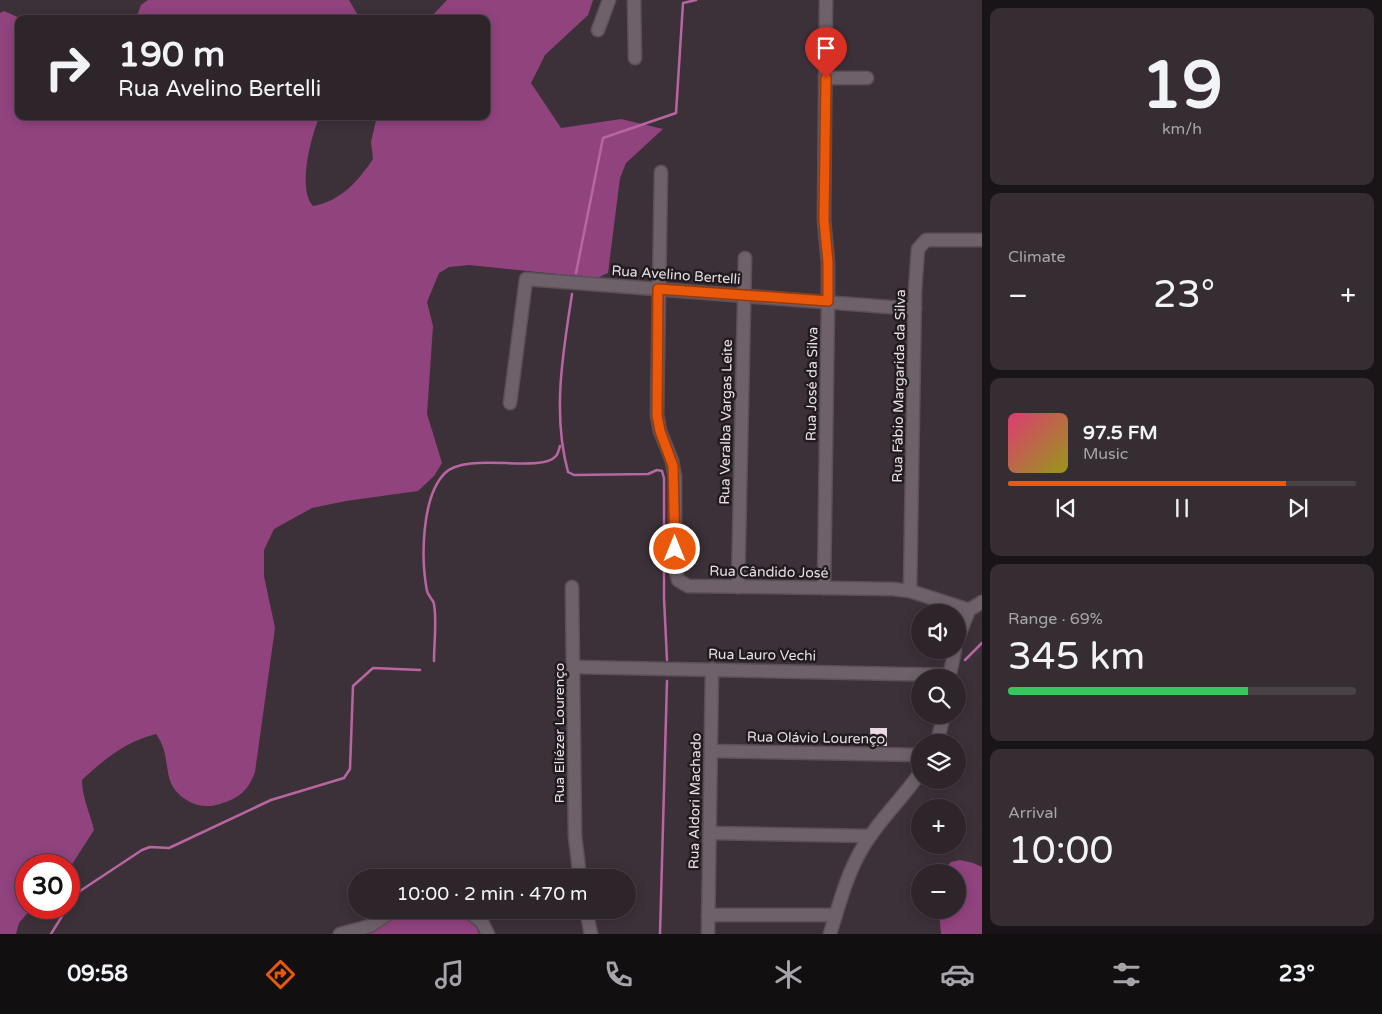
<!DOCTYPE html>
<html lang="en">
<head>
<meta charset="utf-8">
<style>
  :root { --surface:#2e252b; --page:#362d33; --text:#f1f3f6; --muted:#a7a5a9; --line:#494247; --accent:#ea580c }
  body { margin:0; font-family:"Varela Round",sans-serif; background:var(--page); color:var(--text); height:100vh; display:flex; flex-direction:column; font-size:19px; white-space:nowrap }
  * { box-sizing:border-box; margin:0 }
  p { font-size:16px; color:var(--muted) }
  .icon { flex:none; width:28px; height:28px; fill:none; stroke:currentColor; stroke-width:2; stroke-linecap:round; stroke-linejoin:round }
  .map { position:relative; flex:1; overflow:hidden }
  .panel { display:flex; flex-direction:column; gap:8px; padding:8px; background:#191418; width:400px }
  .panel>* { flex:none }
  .guide { position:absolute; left:15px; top:15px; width:475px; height:105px; border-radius:10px; box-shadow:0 2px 12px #0003,0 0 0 1px var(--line); background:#2e252b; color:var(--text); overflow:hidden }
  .tools { position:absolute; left:911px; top:604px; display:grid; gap:10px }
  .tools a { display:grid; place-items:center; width:55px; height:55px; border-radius:50%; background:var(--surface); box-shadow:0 2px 12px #0003,0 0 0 1px var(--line); font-size:25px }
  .speed { position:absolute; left:15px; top:854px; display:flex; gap:10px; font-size:25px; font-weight:700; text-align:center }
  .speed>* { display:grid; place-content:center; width:65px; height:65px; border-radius:50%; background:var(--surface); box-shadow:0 2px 12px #0003,0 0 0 1px var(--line); line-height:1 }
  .speed .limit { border:8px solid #d22; background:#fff; color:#111 }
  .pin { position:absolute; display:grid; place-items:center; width:42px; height:42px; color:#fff; margin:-51px -21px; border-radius:50% 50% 50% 0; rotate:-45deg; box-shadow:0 0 5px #0007 }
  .pin .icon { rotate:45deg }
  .me { position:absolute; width:55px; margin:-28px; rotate:0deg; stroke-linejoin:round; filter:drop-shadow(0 0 4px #0008) }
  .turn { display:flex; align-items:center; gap:18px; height:105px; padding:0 20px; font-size:22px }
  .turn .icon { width:65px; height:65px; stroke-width:2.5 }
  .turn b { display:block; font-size:35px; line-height:42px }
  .big { font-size:38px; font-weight:600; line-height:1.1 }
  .panel .tile { flex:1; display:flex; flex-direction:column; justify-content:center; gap:8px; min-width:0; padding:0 18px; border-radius:10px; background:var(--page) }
  .panel .dial { align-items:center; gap:0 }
  .dial b { font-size:65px; line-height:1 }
  .song { display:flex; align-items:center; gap:15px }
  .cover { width:60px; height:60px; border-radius:8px; background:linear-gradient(135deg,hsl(340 70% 55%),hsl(60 70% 35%)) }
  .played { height:5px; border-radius:2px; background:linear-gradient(90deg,var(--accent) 80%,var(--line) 80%) }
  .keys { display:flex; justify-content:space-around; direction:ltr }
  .heat { display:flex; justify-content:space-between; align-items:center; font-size:28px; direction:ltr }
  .charge { height:8px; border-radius:4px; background:linear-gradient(90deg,#34c759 69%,var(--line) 0) }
  .trip { position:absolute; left:348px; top:869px; width:288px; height:50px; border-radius:25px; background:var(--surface); box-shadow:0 2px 12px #0003,0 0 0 1px var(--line); font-weight:600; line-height:50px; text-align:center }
  .dock { display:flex; height:80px; justify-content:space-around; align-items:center; background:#120f11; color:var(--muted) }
  .dock .icon { width:35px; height:35px }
  .dock .selected { color:var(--accent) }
  .dock b { font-size:22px; color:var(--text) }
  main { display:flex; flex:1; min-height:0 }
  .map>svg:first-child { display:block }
  .forest { fill:#91437e }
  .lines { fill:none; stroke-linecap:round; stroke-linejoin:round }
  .stream { stroke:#b866a2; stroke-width:2.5 }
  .building { fill:#ebdae5 }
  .minor-casing { stroke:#5b5058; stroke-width:15 }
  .minor { stroke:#6f616a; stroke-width:12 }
  .route-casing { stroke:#983908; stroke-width:12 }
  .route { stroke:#ea580c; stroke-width:9 }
  .labels { text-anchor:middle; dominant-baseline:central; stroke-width:5; stroke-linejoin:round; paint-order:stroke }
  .street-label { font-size:14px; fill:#e8dfe5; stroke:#211b1f }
</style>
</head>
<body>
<main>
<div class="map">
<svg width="982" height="934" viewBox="0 0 982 934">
  <rect width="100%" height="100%" fill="#3d3139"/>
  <g class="forest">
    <polygon points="148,0 349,0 360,19 136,19 141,5"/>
    <path d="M447,0H593L588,15L545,55L531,83L561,128L621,119L663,129L626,163L620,178L608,273L597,278L469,265L449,267L439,273L427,302L433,326L427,414L442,463L434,476L418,491L346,501L312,508L274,529L264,550V576L275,628L255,772C248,791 239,798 220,804C211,807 199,807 190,802C157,784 175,760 156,734C127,741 104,759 82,780C82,797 90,813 94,830L69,869V865H26V908H32L19,923L16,934H0V13L4,11L22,19H19V116C47,116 74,120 102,116H320C311,135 297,190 313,206C341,201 358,181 373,159L371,142L377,116H486V19H429Z"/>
    <polygon points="960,860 973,863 982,867 982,934 941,934 939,910 958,910 958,872 941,872 951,862"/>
    <polygon points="407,910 455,910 476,927 479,934 366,934"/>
  </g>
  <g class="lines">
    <g class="stream">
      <polyline points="576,273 603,138 676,113 683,3 696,0"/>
      <path d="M572,294C563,353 552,413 568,472L574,475L648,474L657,470L662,471L664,478V598L667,660"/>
      <polyline points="965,660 982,643"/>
      <path d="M434,661C434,643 437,622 434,604C433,599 428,596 427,591C421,560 421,497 445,473C467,451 541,474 556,456C558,454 559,449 560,446"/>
      <polyline points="69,905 80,891 142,850 150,847 169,848 271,800 344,778 350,769 353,686 373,668 420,670"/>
      <polyline points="51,934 67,908"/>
      <polyline points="660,934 667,681"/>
    </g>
  </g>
  <polygon class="building" points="870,728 887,728 887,746 871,746"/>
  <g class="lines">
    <g class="minor-casing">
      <g id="minor">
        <polyline points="634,0 635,58"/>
        <polyline points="598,30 609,0"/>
        <polyline points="826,78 867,78"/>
        <polyline points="661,172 657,415 660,431 672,461 675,477 675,568 678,580 688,586 893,589 910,591 969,610"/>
        <polyline points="510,403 526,279 915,309"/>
        <polyline points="572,587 575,836 580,878"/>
        <polyline points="738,587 745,258"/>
        <polyline points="824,588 828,301 828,262 824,220 826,0"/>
        <polyline points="910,591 915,290 918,249 926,240 982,240"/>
        <polyline points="958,638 969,610 982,602"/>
        <polyline points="574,667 949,675"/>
        <polyline points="949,678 955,650"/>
        <polyline points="937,742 944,715"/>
        <polyline points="711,751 920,755"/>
        <polyline points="710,833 870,836"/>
        <polyline points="466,910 482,922 488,934"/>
        <polyline points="586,910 591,934"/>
        <polyline points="708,915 836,915"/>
        <polyline points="340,934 370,926 394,910"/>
        <polyline points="708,934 712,669"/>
        <path d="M830,934C839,905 847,873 863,847C879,820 902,799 920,773"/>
      </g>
    </g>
    <use href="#minor" class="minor"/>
  </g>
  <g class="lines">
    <g class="route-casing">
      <polyline id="route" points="675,549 673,466 660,431 657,415 658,289 828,301 828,262 824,220 826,78"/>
    </g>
    <use href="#route" class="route"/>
  </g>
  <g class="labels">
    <g class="street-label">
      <text transform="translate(676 275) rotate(4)">Rua Avelino Bertelli</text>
      <text transform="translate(812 384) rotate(-89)">Rua José da Silva</text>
      <text transform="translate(899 386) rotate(-89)">Rua Fábio Margarida da Silva</text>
      <text transform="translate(726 422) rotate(-89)">Rua Veralba Vargas Leite</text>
      <text transform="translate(769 572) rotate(1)">Rua Cândido José</text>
      <text transform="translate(762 655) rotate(1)">Rua Lauro Vechi</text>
      <text transform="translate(559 733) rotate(-90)">Rua Eliézer Lourenço</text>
      <text transform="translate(816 738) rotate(1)">Rua Olávio Lourenço</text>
      <text transform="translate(695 801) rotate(-89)">Rua Aldori Machado</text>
    </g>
  </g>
</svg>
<div class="tools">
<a><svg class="icon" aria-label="sound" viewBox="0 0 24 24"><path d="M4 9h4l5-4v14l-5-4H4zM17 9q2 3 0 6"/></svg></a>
<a><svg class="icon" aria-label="search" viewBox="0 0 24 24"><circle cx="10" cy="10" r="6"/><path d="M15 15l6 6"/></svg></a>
<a><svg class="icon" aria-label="layers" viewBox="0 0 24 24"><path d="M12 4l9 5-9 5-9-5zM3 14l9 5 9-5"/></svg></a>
<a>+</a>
<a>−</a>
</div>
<div class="speed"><div class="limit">30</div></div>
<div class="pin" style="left:826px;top:78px;background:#d93025"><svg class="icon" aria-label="arrive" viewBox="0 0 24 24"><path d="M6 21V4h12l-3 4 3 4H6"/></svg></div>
<svg class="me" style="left:675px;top:549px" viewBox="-20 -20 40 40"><circle r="17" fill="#ea580c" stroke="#fff" stroke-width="3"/><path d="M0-11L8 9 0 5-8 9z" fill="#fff"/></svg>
<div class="trip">10:00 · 2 min · 470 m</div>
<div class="guide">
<div class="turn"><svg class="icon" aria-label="right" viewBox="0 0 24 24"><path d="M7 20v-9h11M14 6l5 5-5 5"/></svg><div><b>190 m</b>Rua Avelino Bertelli</div></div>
</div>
</div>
<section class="panel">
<div class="tile dial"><b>19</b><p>km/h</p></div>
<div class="tile"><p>Climate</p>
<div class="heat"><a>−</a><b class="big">23°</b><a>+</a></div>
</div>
<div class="tile">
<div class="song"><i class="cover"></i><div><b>97.5 FM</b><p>Music</p></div></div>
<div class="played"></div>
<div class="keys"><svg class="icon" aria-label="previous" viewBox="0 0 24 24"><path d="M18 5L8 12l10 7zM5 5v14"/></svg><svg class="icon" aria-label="pause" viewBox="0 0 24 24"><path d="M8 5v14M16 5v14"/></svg><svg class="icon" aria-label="next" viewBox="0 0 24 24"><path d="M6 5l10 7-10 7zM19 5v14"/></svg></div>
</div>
<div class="tile"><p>Range · 69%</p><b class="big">345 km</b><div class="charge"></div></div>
<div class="tile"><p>Arrival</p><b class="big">10:00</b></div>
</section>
</main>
<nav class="dock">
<b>09:58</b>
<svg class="icon selected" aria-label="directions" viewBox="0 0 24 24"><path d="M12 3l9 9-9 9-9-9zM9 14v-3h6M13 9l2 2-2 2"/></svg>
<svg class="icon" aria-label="music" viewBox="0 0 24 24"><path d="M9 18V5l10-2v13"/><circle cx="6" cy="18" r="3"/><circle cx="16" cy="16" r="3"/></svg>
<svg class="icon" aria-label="phone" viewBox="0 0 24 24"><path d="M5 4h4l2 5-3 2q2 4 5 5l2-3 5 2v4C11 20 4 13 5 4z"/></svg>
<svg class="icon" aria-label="climate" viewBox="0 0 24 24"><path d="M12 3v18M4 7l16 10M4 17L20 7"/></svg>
<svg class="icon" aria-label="car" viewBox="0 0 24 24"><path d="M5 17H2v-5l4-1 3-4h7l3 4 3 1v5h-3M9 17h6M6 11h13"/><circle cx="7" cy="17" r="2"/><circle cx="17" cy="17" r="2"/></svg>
<svg class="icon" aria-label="filters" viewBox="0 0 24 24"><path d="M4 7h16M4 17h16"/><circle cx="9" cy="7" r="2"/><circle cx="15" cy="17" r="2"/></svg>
<b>23°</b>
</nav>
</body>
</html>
